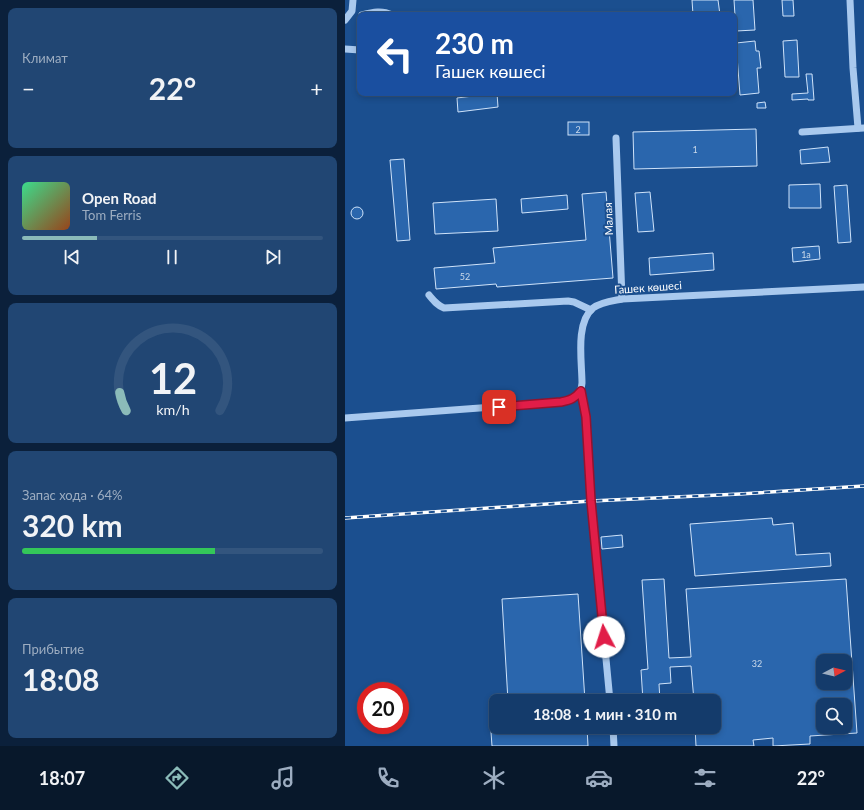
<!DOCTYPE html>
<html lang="ru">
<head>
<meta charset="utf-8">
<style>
  :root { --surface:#143b6b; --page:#214673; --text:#f1f3f6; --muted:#9dadc1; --line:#33557e; --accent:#8bbbb9 }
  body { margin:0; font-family:Lato,sans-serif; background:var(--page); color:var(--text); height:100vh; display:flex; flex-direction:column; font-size:15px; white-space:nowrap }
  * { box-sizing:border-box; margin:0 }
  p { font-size:13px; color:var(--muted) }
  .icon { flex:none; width:22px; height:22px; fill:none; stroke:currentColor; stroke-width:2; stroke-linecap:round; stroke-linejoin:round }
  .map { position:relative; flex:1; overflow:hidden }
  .sheet { display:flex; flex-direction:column; gap:8px; padding:8px; background:#0b203b; width:345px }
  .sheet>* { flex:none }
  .guide { position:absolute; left:12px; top:12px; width:380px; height:84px; border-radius:8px; box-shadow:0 2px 6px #0003,0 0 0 1px var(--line); background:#1a4fa0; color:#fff; overflow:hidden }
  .needle { width:26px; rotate:83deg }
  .buttons { position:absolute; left:471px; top:654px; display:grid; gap:8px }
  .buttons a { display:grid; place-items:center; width:36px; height:36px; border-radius:8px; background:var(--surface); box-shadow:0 2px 6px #0003,0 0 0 1px var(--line); font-size:20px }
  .speed { position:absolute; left:12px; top:682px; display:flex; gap:8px; font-size:20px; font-weight:700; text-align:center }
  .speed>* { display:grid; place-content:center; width:52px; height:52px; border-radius:50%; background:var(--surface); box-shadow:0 2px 6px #0003,0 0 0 1px var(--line); line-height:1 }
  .speed .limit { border:6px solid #d22; background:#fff; color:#111 }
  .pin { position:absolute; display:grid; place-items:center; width:34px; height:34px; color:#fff; margin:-17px; border-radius:8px; box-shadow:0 2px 6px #0006 }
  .me { position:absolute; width:44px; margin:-22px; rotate:355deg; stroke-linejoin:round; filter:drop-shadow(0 0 3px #0008) }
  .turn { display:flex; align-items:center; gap:14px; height:84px; padding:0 12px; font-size:18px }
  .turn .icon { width:52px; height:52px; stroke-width:2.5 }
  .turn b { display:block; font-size:28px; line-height:34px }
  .big { font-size:30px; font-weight:700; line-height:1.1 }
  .sheet .tile { flex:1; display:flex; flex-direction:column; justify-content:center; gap:6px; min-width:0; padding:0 14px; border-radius:8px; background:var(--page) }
  .sheet .dial { align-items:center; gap:0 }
  .dial svg { height:104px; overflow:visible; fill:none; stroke:var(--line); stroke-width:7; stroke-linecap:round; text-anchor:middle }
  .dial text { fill:var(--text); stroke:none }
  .song { display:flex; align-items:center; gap:12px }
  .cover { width:48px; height:48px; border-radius:6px; background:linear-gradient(135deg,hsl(150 70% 55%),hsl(20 70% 35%)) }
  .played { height:4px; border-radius:2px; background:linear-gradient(90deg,var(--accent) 25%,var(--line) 25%) }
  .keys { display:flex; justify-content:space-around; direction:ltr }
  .heat { display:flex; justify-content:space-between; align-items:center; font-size:22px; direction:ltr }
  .charge { height:6px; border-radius:3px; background:linear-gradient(90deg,#34c759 64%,var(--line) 0) }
  .trip { position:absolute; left:144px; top:694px; width:232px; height:40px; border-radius:8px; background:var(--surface); box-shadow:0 2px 6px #0003,0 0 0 1px var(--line); font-weight:700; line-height:40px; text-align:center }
  .dock { display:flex; height:64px; justify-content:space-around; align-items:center; background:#08182b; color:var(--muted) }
  .dock .icon { width:28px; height:28px }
  .dock .selected { color:var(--accent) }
  .dock b { font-size:18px; color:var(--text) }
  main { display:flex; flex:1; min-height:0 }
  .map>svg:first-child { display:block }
  .building { fill:#2a66ad; stroke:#cfe3fa; fill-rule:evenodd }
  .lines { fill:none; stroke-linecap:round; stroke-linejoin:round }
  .minor { stroke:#a9c9ee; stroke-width:7 }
  .rail-casing { stroke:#fff; stroke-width:3.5 }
  .rail { stroke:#1b4f8f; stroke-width:2; stroke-dasharray:6; stroke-linecap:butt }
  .route-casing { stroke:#92132f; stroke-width:10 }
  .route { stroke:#e11d48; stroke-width:7 }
  .labels { text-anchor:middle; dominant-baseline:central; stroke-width:4; stroke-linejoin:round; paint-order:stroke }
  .number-label { font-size:9px; fill:#cad9ea }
  .street-label { font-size:11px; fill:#fff; stroke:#1b4f8f }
</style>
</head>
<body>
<main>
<section class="sheet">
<div class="tile"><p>Климат</p>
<div class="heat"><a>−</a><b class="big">22°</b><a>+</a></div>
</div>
<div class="tile">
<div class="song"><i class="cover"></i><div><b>Open Road</b><p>Tom Ferris</p></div></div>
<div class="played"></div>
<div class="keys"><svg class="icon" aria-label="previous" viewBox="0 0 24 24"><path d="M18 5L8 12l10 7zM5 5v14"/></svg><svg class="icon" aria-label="pause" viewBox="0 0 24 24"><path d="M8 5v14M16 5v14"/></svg><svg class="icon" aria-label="next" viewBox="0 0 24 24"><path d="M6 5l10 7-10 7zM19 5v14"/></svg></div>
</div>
<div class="tile dial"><svg viewBox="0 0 100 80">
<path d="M14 69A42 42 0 1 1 86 69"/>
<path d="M14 69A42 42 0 0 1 9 55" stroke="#8bbbb9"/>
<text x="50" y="56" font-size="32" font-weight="700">12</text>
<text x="50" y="72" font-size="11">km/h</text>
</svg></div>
<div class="tile"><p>Запас хода · 64%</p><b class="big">320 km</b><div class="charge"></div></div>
<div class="tile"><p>Прибытие</p><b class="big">18:08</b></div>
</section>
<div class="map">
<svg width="519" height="746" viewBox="0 0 519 746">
  <rect width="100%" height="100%" fill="#1b4f8f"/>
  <g class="building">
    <polygon points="347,0 373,0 375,15 348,15"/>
    <polygon points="389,0 408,0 410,30 391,31"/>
    <polygon points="437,0 448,0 449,16 438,16"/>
    <polygon points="452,40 454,77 440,77 438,41"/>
    <polygon points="410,41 411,51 414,51 416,68 412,68 414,93 395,95 391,43"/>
    <polygon points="461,74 467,74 469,100 463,100 463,99 447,100 447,94 463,93"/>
    <polygon points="152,93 153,107 113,112 112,98"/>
    <polygon points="420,102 421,108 412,108 412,103"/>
    <rect x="223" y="122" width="21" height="13"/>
    <polygon points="411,129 412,166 289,169 288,132"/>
    <polygon points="483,147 485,162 456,164 455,150"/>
    <polygon points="59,159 65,240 52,241 45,160"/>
    <polygon points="475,184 476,208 444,208 444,185"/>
    <polygon points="502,185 506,242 493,243 489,186"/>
    <polygon points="261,192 268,278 152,287 151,284 91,289 89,268 150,263 148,248 241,240 237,194"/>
    <polygon points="305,192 309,231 293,232 290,193"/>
    <polygon points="222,195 223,209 177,213 176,199"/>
    <polygon points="151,199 153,231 90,234 88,203"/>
    <circle cx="12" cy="213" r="6"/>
    <polygon points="474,246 475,259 448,262 447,248"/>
    <polygon points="368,253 369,270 305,275 304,258"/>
    <polygon points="427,518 428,525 448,523 451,555 485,553 486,566 350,576 345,524"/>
    <polygon points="277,535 278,547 257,549 256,537"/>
    <path d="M319,579L324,658L346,657L341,589L501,579L512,733L465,736V744L428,746V738L408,740L409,746H351L350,727H369V701H349L346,666L325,667L326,683L314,684L315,701H298L296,670L303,669L297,580ZM478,661H500V683H478ZM478,705H500V727H478Z"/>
    <polygon points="233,594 240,701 163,701 157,599"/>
    <polygon points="151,717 151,727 242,727 243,746 147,746 145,718"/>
  </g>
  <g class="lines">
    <g class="minor">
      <polyline points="505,0 508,68 513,128"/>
      <path d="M17,15C28,12 37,10 47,15"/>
      <polyline points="0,20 7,11 8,0"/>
      <polyline points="0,49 15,50"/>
      <polyline points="457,132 519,128"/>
      <polyline points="271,138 277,299"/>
      <path d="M84,295C89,301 92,305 99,308L223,301L229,302L246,310"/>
      <polyline points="236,391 241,417 246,501 265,701"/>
      <path d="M0,418L216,402C229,399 236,397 237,383C237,362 230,323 248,308C256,302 267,301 277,299L519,287"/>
      <polyline points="268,727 269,746"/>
    </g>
    <g class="rail-casing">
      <polyline id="rail" points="0,518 246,501 395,494 519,486"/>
    </g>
    <use href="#rail" class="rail"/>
  </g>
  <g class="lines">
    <g class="route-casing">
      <path id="route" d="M154,407L216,402C226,400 230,398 236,391L241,417L246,501L259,637"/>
    </g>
    <use href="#route" class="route"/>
  </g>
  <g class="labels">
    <g class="number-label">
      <text x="233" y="129">2</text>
      <text x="350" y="149">1</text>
      <text x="461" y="254">1а</text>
      <text x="120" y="276">52</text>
      <text x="412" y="663">32</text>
    </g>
    <g class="street-label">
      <text transform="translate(263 219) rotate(-92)">Малая</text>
      <text transform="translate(303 287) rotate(-4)">Гашек көшесі</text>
    </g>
  </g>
</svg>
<div class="buttons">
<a><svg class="needle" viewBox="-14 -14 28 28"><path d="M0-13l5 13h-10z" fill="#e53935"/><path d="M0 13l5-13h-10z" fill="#9dadc1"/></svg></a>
<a><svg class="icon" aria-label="search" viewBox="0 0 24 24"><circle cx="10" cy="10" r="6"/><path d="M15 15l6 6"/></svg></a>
</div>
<div class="speed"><div class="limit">20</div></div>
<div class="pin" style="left:154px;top:407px;background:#d93025"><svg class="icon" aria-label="arrive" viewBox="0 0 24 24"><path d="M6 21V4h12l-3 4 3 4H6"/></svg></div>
<svg class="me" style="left:259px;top:637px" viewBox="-20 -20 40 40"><circle r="19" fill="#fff"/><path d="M0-13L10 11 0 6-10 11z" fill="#e11d48"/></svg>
<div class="trip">18:08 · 1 мин · 310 m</div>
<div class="guide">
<div class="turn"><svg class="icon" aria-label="left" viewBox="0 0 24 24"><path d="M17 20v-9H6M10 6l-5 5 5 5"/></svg><div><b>230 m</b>Гашек көшесі</div></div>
</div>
</div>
</main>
<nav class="dock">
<b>18:07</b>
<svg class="icon selected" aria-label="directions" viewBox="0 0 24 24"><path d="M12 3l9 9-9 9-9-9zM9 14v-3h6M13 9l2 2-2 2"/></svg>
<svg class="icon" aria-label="music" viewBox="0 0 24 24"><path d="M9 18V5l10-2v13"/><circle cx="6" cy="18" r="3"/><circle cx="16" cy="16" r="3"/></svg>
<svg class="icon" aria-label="phone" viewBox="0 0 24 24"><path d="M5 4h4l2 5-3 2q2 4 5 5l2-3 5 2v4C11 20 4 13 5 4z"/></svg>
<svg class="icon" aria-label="climate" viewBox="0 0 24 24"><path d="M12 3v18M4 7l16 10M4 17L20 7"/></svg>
<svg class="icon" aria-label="car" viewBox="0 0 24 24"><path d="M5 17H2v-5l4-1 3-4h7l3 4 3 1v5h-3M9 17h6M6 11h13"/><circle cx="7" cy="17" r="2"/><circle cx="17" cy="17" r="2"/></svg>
<svg class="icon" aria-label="filters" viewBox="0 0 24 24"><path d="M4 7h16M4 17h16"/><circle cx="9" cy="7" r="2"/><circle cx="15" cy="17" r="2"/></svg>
<b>22°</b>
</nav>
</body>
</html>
